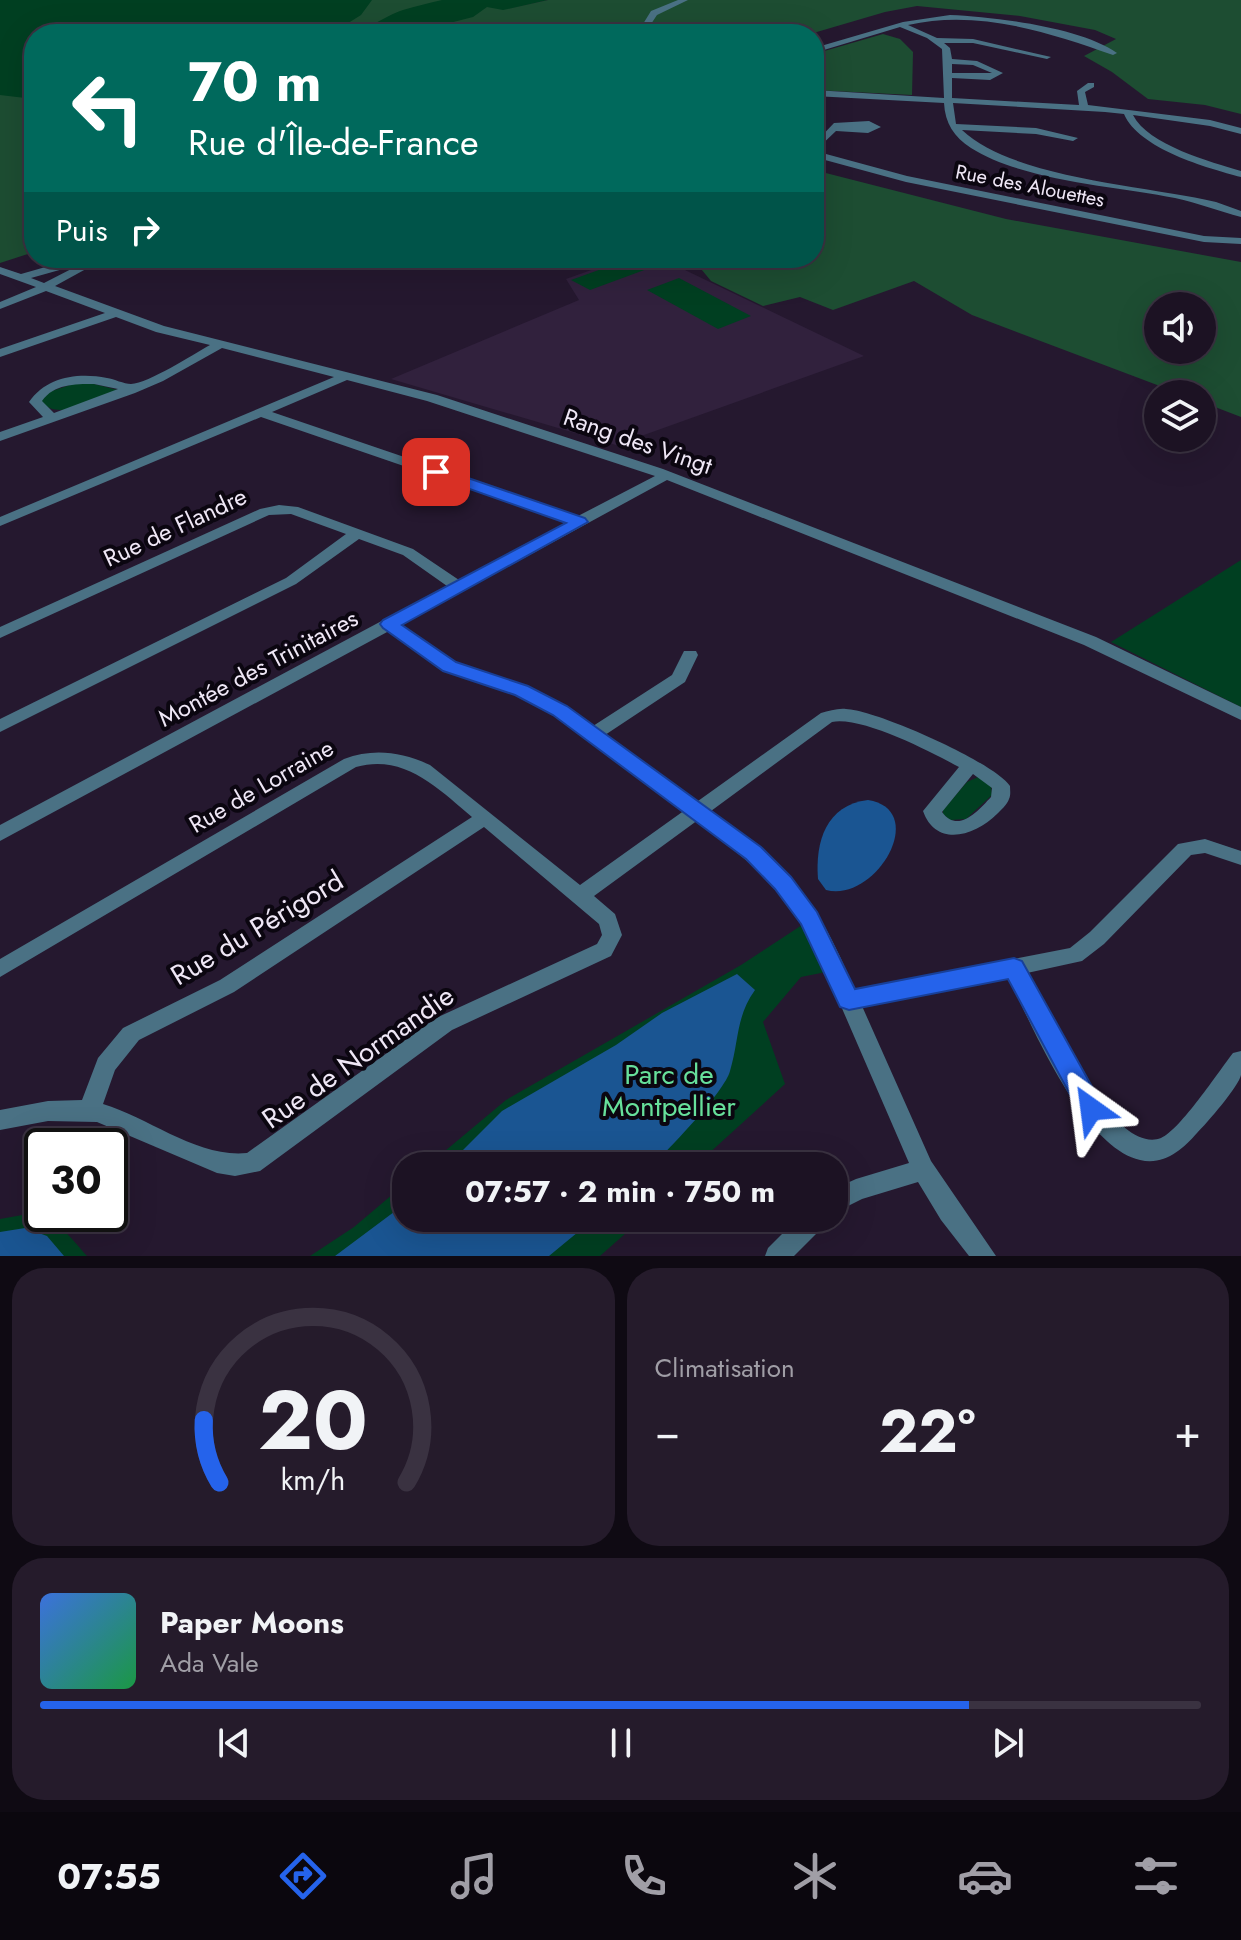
<!DOCTYPE html>
<html lang="fr">
<head>
<meta charset="utf-8">
<style>
  :root { --surface:#1c1223; --page:#251b2b; --text:#f1f3f6; --muted:#a09ea6; --line:#3a3241; --accent:#2563eb }
  body { margin:0; font-family:Jost,sans-serif; background:var(--page); color:var(--text); height:100vh; display:flex; flex-direction:column; font-size:30px; white-space:nowrap }
  * { box-sizing:border-box; margin:0 }
  p { font-size:26px; color:var(--muted) }
  .icon { flex:none; width:44px; height:44px; fill:none; stroke:currentColor; stroke-width:2; stroke-linecap:round; stroke-linejoin:round }
  .map { position:relative; height:1256px; overflow:hidden }
  .sheet { display:flex; flex-direction:column; gap:12px; padding:12px; background:#0f0a13; flex:1 }
  .sheet>* { flex:none }
  .hud { position:absolute; left:24px; top:24px; width:800px; height:244px; border-radius:32px; box-shadow:0 8px 32px #0002,0 0 0 2px var(--line); background:#00695c; color:#fff; overflow:hidden }
  .buttons { position:absolute; left:1144px; top:292px; display:grid; gap:16px }
  .buttons a { display:grid; place-items:center; width:72px; height:72px; border-radius:50%; background:var(--surface); box-shadow:0 8px 32px #0002,0 0 0 2px var(--line); font-size:40px }
  .speed { position:absolute; left:24px; top:1128px; display:flex; gap:16px; font-size:40px; font-weight:700; text-align:center }
  .speed>* { display:grid; place-content:center; width:104px; height:104px; border-radius:50%; background:var(--surface); box-shadow:0 8px 32px #0002,0 0 0 2px var(--line); line-height:1 }
  .speed .limit { border:4px solid #111; border-radius:12px; background:#fff; color:#111 }
  .pin { position:absolute; display:grid; place-items:center; width:68px; height:68px; color:#fff; margin:-34px; border-radius:16px; box-shadow:0 4px 12px #0006 }
  .me { position:absolute; width:88px; margin:-44px; rotate:329deg; stroke-linejoin:round; filter:drop-shadow(0 0 6px #0008) }
  .turn { display:flex; align-items:center; gap:28px; height:168px; padding:0 32px; font-size:36px }
  .turn .icon { width:104px; height:104px; stroke-width:2.5 }
  .turn b { display:block; font-size:56px; line-height:68px }
  .then { display:flex; align-items:center; height:76px; padding:0 32px; background:#0003; gap:16px; font-size:30px }
  .big { font-size:60px; font-weight:700; line-height:1.1 }
  .sheet .tile { flex:1; display:flex; flex-direction:column; justify-content:center; gap:12px; min-width:0; padding:0 28px; border-radius:32px; background:var(--page) }
  .sheet .dial { align-items:center; gap:0 }
  .dial svg { height:208px; overflow:visible; fill:none; stroke:var(--line); stroke-width:7; stroke-linecap:round; text-anchor:middle }
  .dial text { fill:var(--text); stroke:none }
  .song { display:flex; align-items:center; gap:24px }
  .cover { width:96px; height:96px; border-radius:12px; background:linear-gradient(135deg,hsl(220 70% 55%),hsl(140 70% 35%)) }
  .played { height:8px; border-radius:4px; background:linear-gradient(90deg,var(--accent) 80%,var(--line) 80%) }
  .keys { display:flex; justify-content:space-around; direction:ltr }
  .heat { display:flex; justify-content:space-between; align-items:center; font-size:44px; direction:ltr }
  .sheet .tiles { flex:1; display:grid; gap:12px; grid-template-columns:1fr 1fr }
  .tile:last-child { grid-column:span 2 }
  .trip { position:absolute; left:392px; top:1152px; width:456px; height:80px; border-radius:32px; background:var(--surface); box-shadow:0 8px 32px #0002,0 0 0 2px var(--line); font-weight:700; line-height:80px; text-align:center }
  .tab-bar { display:flex; height:128px; justify-content:space-around; align-items:center; background:#0b070e; color:var(--muted) }
  .tab-bar .icon { width:56px; height:56px }
  .tab-bar .selected { color:var(--accent) }
  .tab-bar b { font-size:36px; color:var(--text) }
  .map>svg:first-child { display:block }
  .built { fill:#31213d }
  .green { fill:#003f21 }
  .forest { fill:#1d4d32; fill-rule:evenodd }
  .water { fill:#1a5592 }
  .lines { fill:none; stroke-linecap:round; stroke-linejoin:round }
  .minor { fill:#4a7184; fill-rule:evenodd }
  .route { fill:#2563eb; stroke:#184099; stroke-width:2 }
  .labels { text-anchor:middle; dominant-baseline:central; stroke-width:8; stroke-linejoin:round; paint-order:stroke }
  .far-street-label { font-size:20px; fill:#efe7f6; stroke:#0b0610 }
  .street-label { font-size:24px; fill:#efe7f6; stroke:#0b0610 }
  .near-street-label { font-size:28px; fill:#efe7f6; stroke:#0b0610 }
  .near-park-label { font-size:28px; fill:#67e09b; stroke:#0b0610 }
</style>
</head>
<body>
<div class="map">
<svg width="1241" height="1256" viewBox="0 0 1241 1256">
  <rect width="100%" height="100%" fill="#25182f"/>
  <polygon class="built" points="625,258 660,258 864,356 616,445 391,379 579,300 566,279"/>
  <g class="green">
    <polygon points="0,0 548,0 406,34 34,34 34,101 0,98"/>
    <polygon points="632,258 645,258 658,265 590,290 571,280"/>
    <polygon points="679,278 751,316 718,329 647,290"/>
    <path d="M82,381L118,390C94,399 61,422 40,402L49,392Z"/>
    <polygon points="1241,560 1241,707 1111,642"/>
    <polygon points="978,777 991,786 992,795 966,819 950,820 943,814 943,810 967,782"/>
    <polygon points="802,925 826,972 801,977 763,1022 785,1084 695,1166 427,1166 506,1100 741,965"/>
    <polygon points="406,1183 406,1218 643,1218 600,1256 310,1256 354,1227"/>
    <path d="M28,1214C56,1216 70,1237 87,1256H0V1219Z"/>
  </g>
  <g class="forest">
    <path d="M372,0H442C429,3 416,6 403,10C380,17 363,37 337,30L361,15Z"/>
    <polygon points="548,0 1241,0 1241,114 1205,105 1148,99 1112,72 1084,56 1116,39 1095,30 1020,16 917,6 885,12 810,34 406,34 473,17 487,7 503,10"/>
    <polygon points="883,34 900,39 913,52 912,95 814,90 814,54"/>
    <polygon points="0,95 34,99 34,252 0,263"/>
    <path d="M814,170L1006,219L1241,262V417L1202,402V394H1181L972,315L914,281L833,310L800,297L763,306L711,281L692,258H814ZM1202,306V350H1158V306Z"/>
  </g>
  <g class="water">
    <path d="M868,800C930,810 876,903 826,890L818,879C815,842 826,805 868,800Z"/>
    <path d="M737,974L755,990C736,1016 739,1041 730,1071C725,1091 669,1149 652,1166H447L502,1111L616,1045L662,1013Z"/>
    <polygon points="406,1203 406,1218 595,1218 549,1256 335,1256"/>
    <polygon points="25,1228 47,1236 64,1256 0,1256 0,1232"/>
  </g>
  <g class="lines">
    <g class="minor">
      <polygon points="678,0 688,0 657,15 651,24 655,34 647,34 643,24 651,11"/>
      <path d="M950,15C995,17 1080,27 1117,53L1113,55C1048,32 977,9 908,25L937,38L973,39L1051,57L1047,59L973,43H944L950,48L952,59L977,61L1003,73L990,80L952,78V98L1079,105L1077,91L1088,83H1094V87L1085,92L1088,105L1210,120L1241,128V134L1210,126L1133,115C1148,145 1211,162 1241,171V177C1207,168 1139,149 1124,114L1105,112L953,103L956,124L1036,128L1078,138L1073,141L1036,134L962,130C1014,179 1145,185 1216,202L1241,211V217C1219,211 1198,203 1175,198C1115,186 1023,181 971,148C954,137 945,123 944,103L814,96V90L944,98L942,49L927,38L900,27L814,53V48L903,22ZM952,64L973,65L992,73H952Z"/>
      <polygon points="869,121 881,127 868,133 836,131 815,151 907,176 1204,236 1241,238 1241,244 1204,242 906,182 814,157 814,144 834,123"/>
      <path d="M77,258L82,259V263L92,258H106L55,286L164,326L437,395L663,469L1096,637L1241,707V720L1084,645L667,480L401,625L456,663L528,686L566,707L593,726L672,675L684,651H696L698,655L685,682L605,735L698,801L821,713C829,711 838,708 846,709C876,710 994,762 1010,786C1010,790 1011,795 1009,799C1007,805 1001,810 997,814C975,836 936,848 923,811L959,767C931,752 862,716 832,722L711,811C733,829 757,846 778,865C814,898 836,946 855,990L1070,948L1090,932L1178,844L1205,839L1241,851V865L1205,853L1191,855L1104,944L1082,961L1027,973C1044,1007 1112,1157 1161,1138C1180,1130 1219,1071 1233,1053L1241,1051C1241,1058 1241,1068 1241,1075C1239,1086 1207,1123 1197,1133C1183,1149 1164,1166 1140,1160C1083,1147 1032,1026 1008,977L862,1006L931,1161L996,1256H969L941,1220L918,1182L862,1199L834,1213V1189L856,1179L909,1163L818,953L794,912L766,877L698,820L594,896L615,914L622,935L611,956L452,1030L260,1171L235,1176L217,1173L97,1122L48,1121L0,1130V1110L48,1101L82,1100L98,1058L123,1028L220,980L472,817C439,789 404,753 356,767L0,977V959L344,759C374,748 401,752 430,765L580,885L685,810L554,715L516,694L444,671L389,631L0,841V825L447,586L403,555L359,539L296,584L0,732V719L286,578L346,534L291,514L269,515L0,638V627L260,509L279,505L298,507L413,549L459,580L567,522L261,417L0,526V517L334,377L222,348L163,381L135,393L0,441V432L43,417L29,402C46,377 78,372 107,378C114,379 124,384 131,384C149,383 192,355 210,345L156,332L116,317L0,357V349L105,313L46,291L0,309V302L36,287L0,274V267L21,274ZM81,264L44,283L31,278ZM347,380L427,401L655,476L578,516L272,412ZM94,384L118,389L54,413L42,401C54,384 74,384 94,384ZM973,774L992,788L991,797C978,811 958,834 942,812ZM484,827L599,924L602,935L597,944L436,1018L247,1153C197,1158 150,1118 103,1104L115,1070L139,1040L234,992Z"/>
      <polygon points="798,1218 827,1218 824,1226 794,1256 765,1256 768,1248"/>
    </g>
  </g>
  <polygon class="route" points="436,467 585,518 588,522 402,625 456,662 528,686 567,706 761,847 791,877 817,912 855,989 1014,958 1022,961 1100,1101 1104,1109 1100,1117 1091,1120 1082,1117 1008,979 849,1010 840,1007 801,924 775,889 746,859 553,715 515,695 443,671 383,628 380,624 383,620 566,523 430,475 430,469"/>
  <g class="labels">
    <g class="far-street-label">
      <text transform="translate(1030 186) rotate(11)">Rue des Alouettes</text>
    </g>
    <g class="street-label">
      <text transform="translate(638 441) rotate(19)">Rang des Vingt</text>
      <text transform="translate(175 527) rotate(-25)">Rue de Flandre</text>
      <text transform="translate(258 668) rotate(-28)">Montée des Trinitaires</text>
      <text transform="translate(261 786) rotate(-30)">Rue de Lorraine</text>
    </g>
    <g class="near-street-label">
      <text transform="translate(257 928) rotate(-31)">Rue du Périgord</text>
      <text transform="translate(358 1057) rotate(-35)">Rue de Normandie</text>
    </g>
    <g class="near-park-label">
      <text x="669" y="1074">Parc de<tspan x="669" dy="32">Montpellier</tspan></text>
    </g>
  </g>
</svg>
<div class="buttons">
<a><svg class="icon" aria-label="sound" viewBox="0 0 24 24"><path d="M4 9h4l5-4v14l-5-4H4zM17 9q2 3 0 6"/></svg></a>
<a><svg class="icon" aria-label="layers" viewBox="0 0 24 24"><path d="M12 4l9 5-9 5-9-5zM3 14l9 5 9-5"/></svg></a>
</div>
<div class="speed"><div class="limit">30</div></div>
<div class="pin" style="left:436px;top:472px;background:#d93025"><svg class="icon" aria-label="arrive" viewBox="0 0 24 24"><path d="M6 21V4h12l-3 4 3 4H6"/></svg></div>
<svg class="me" style="left:1091px;top:1109px" viewBox="-20 -20 40 40"><path d="M0-17L14 15 0 8-14 15z" fill="#2563eb" stroke="#fff" stroke-width="4"/></svg>
<div class="trip">07:57 · 2 min · 750 m</div>
<div class="hud">
<div class="turn"><svg class="icon" aria-label="left" viewBox="0 0 24 24"><path d="M17 20v-9H6M10 6l-5 5 5 5"/></svg><div><b>70 m</b>Rue d'Île-de-France</div></div>
<div class="then">Puis<svg class="icon" aria-label="right" viewBox="0 0 24 24"><path d="M7 20v-9h11M14 6l5 5-5 5"/></svg></div>
</div>
</div>
<section class="sheet">
<div class="tiles">
<div class="tile dial"><svg viewBox="0 0 100 80">
<path d="M14 69A42 42 0 1 1 86 69"/>
<path d="M14 69A42 42 0 0 1 8 45" stroke="#2563eb"/>
<text x="50" y="56" font-size="32" font-weight="700">20</text>
<text x="50" y="72" font-size="11">km/h</text>
</svg></div>
<div class="tile"><p>Climatisation</p>
<div class="heat"><a>−</a><b class="big">22°</b><a>+</a></div>
</div>
<div class="tile">
<div class="song"><i class="cover"></i><div><b>Paper Moons</b><p>Ada Vale</p></div></div>
<div class="played"></div>
<div class="keys"><svg class="icon" aria-label="previous" viewBox="0 0 24 24"><path d="M18 5L8 12l10 7zM5 5v14"/></svg><svg class="icon" aria-label="pause" viewBox="0 0 24 24"><path d="M8 5v14M16 5v14"/></svg><svg class="icon" aria-label="next" viewBox="0 0 24 24"><path d="M6 5l10 7-10 7zM19 5v14"/></svg></div>
</div>
</div>
</section>
<nav class="tab-bar">
<b>07:55</b>
<svg class="icon selected" aria-label="directions" viewBox="0 0 24 24"><path d="M12 3l9 9-9 9-9-9zM9 14v-3h6M13 9l2 2-2 2"/></svg>
<svg class="icon" aria-label="music" viewBox="0 0 24 24"><path d="M9 18V5l10-2v13"/><circle cx="6" cy="18" r="3"/><circle cx="16" cy="16" r="3"/></svg>
<svg class="icon" aria-label="phone" viewBox="0 0 24 24"><path d="M5 4h4l2 5-3 2q2 4 5 5l2-3 5 2v4C11 20 4 13 5 4z"/></svg>
<svg class="icon" aria-label="climate" viewBox="0 0 24 24"><path d="M12 3v18M4 7l16 10M4 17L20 7"/></svg>
<svg class="icon" aria-label="car" viewBox="0 0 24 24"><path d="M5 17H2v-5l4-1 3-4h7l3 4 3 1v5h-3M9 17h6M6 11h13"/><circle cx="7" cy="17" r="2"/><circle cx="17" cy="17" r="2"/></svg>
<svg class="icon" aria-label="filters" viewBox="0 0 24 24"><path d="M4 7h16M4 17h16"/><circle cx="9" cy="7" r="2"/><circle cx="15" cy="17" r="2"/></svg>
</nav>
</body>
</html>
